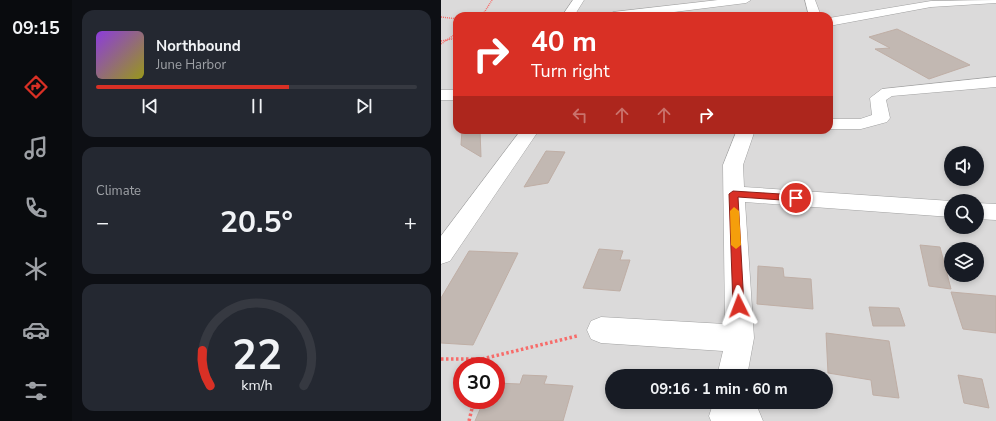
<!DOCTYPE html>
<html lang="en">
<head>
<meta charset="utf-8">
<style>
  :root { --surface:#171b24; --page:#242831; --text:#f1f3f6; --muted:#9ea1a6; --line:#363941; --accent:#d93025 }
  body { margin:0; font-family:"Nunito Sans",sans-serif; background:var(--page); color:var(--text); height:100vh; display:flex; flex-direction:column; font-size:15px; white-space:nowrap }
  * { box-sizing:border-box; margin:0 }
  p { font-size:13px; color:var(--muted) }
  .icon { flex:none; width:22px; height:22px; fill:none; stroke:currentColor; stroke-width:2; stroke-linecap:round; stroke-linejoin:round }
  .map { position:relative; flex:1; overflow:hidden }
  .sheet { display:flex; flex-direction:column; gap:10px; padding:10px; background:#0d0f14; width:369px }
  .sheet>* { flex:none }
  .guide { position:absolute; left:12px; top:12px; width:380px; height:122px; border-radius:12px; box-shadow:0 2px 6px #0003; background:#d93025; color:#fff; overflow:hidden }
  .fabs { position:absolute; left:503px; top:146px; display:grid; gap:8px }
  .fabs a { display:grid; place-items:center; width:40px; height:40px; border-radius:50%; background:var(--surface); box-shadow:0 2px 6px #0003; font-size:20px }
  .speed { position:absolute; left:12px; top:357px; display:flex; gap:8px; font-size:20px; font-weight:700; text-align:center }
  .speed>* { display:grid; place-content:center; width:52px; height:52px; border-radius:50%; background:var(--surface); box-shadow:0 2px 6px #0003; line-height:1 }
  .speed .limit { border:6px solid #d22; background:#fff; color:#111 }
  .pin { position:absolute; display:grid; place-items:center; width:34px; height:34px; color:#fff; margin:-17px; border:2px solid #fff; border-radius:50%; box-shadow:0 1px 4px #0007 }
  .me { position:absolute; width:44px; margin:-22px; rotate:357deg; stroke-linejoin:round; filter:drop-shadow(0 0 3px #0008) }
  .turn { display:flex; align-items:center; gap:14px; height:84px; padding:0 12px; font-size:18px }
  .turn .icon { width:52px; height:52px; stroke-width:2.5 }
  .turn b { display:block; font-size:28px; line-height:34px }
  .lanes { display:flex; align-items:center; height:38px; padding:0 12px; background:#0003; justify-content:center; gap:20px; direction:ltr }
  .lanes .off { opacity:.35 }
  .big { font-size:30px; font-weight:700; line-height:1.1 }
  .sheet .card { flex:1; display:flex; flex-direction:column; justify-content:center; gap:6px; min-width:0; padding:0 14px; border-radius:12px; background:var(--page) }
  .sheet .dial { align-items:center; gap:0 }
  .dial svg { height:104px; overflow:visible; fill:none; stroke:var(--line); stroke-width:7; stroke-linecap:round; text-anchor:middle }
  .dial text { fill:var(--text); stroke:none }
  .song { display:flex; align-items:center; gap:12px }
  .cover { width:48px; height:48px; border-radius:6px; background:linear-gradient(135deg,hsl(270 70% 55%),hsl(60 70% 35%)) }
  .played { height:4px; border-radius:2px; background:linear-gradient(90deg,var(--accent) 60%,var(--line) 60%) }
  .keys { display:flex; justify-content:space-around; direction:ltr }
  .heat { display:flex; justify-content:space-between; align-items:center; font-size:22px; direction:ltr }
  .trip { position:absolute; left:164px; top:369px; width:228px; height:40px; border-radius:20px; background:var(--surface); box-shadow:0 2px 6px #0003; font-weight:700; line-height:40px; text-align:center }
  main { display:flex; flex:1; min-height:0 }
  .dock { display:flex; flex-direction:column; width:72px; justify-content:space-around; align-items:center; background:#090b0e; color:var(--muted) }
  .dock .icon { width:28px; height:28px }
  .dock .active { color:var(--accent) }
  .dock b { font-size:18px; color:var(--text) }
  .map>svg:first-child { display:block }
  .residential { fill:#dbdada; fill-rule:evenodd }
  .building { fill:#c2b8b2; stroke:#bfaea5 }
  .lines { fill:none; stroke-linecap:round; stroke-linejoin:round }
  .minor-casing { stroke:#a1a1a1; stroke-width:1 }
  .path-far1 { stroke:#f76c6a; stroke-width:1.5; stroke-dasharray:1 1; stroke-linecap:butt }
  .path { stroke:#f76c6a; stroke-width:3.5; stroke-dasharray:2.5 2.5; stroke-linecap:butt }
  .minor { fill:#fff; fill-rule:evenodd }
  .route { fill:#d93025; stroke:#8d1f18 }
  .slow { fill:#f59e0b }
</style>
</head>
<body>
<main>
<nav class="dock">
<b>09:15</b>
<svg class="icon active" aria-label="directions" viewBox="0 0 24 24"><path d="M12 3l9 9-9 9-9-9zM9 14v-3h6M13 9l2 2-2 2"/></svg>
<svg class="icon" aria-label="music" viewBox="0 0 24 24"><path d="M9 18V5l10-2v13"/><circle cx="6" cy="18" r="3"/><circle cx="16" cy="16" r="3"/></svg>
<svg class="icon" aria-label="phone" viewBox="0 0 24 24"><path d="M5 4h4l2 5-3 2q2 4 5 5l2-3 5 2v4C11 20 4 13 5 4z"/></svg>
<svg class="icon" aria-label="climate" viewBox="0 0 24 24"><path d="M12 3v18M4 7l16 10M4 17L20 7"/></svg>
<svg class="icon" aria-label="car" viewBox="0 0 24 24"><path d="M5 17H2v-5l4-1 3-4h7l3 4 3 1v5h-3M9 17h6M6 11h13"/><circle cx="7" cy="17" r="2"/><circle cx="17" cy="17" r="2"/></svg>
<svg class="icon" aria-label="filters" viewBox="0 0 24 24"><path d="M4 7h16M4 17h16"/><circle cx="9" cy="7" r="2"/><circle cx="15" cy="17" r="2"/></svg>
</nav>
<section class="sheet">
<div class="card">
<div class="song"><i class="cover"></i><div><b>Northbound</b><p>June Harbor</p></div></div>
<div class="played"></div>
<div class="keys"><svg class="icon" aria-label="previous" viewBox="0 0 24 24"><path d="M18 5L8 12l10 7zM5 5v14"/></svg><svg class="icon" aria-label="pause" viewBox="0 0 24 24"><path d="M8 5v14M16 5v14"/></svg><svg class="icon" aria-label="next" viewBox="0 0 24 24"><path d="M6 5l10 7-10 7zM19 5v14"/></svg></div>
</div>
<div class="card"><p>Climate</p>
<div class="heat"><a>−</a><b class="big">20.5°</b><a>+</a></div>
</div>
<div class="card dial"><svg viewBox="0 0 100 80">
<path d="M14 69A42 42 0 1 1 86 69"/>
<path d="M14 69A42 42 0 0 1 8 42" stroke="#d93025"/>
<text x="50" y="56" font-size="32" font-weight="700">22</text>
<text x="50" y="72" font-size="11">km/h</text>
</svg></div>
</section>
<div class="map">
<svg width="555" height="421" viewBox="0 0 555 421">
  <rect width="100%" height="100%" fill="#eee9e3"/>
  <path class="residential" d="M0,0H555V421H0ZM16,16H388V130H16ZM510,153H536V179H510ZM510,201H536V227H510ZM510,249H536V275H510ZM21,366H55V400H21ZM171,376H385V402H171Z"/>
  <g class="building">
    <polygon points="456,29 529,65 488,79 434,49 449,48 428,37"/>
    <polygon points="21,130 39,130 40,157 20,145"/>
    <polygon points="105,151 124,152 107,183 83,187"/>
    <polygon points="479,245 499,247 510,289 488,286"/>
    <polygon points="158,249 182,251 179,260 189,260 179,291 142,288"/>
    <polygon points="28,251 77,253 32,345 0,343 0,298"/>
    <polygon points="317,266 342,268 343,277 370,279 372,309 316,304"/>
    <polygon points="510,292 555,296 555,333 522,329"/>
    <polygon points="428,307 458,308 464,326 432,326"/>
    <polygon points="385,333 448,341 458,398 432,395 430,380 387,373"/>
    <polygon points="82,375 106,376 103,384 132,386 122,421 34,421 43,400 55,400 55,383 79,384"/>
    <polygon points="517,375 541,379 548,408 523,403"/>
  </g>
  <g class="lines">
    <g class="minor-casing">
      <g id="minor">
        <polygon points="132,0 143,0 133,16 121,16"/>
        <polygon points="277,0 310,0 305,3 201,16 166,16 172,12"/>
        <polygon points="364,0 374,0 380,16 368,16"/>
        <polygon points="555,0 555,3 490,7 388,26 388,18 490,1"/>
        <polygon points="555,77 555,87 451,96 445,100 449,118 446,122 420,129 388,129 388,119 419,119 431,115 429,98 441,89"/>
        <rect x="0" y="90" width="16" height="10"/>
        <polygon points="80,130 98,130 9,261 0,264 0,236"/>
        <polygon points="296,130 314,130 302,165 303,187 510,201 510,217 304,202 313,338 306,376 276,376 282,351 160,343 150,339 146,330 150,321 160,317 284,324 282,165"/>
        <polygon points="536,203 555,204 555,220 536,219"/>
        <polygon points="278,402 294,402 317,409 322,421 270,421 268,416 272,404"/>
      </g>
    </g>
    <g class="path-far1">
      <polyline points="41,16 51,0"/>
      <polyline points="0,17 16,19"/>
      <polyline points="0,41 16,38"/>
      <polyline points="0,44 16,33"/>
    </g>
    <g class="path">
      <polyline points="0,359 41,359 40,366"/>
      <polyline points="41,359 136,336"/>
      <polyline points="28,421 33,400"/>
    </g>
    <use href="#minor" class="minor"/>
  </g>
  <polygon class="route" points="292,191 355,195 359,198 355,201 297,197 303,306 301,309 298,311 294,309 292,306 288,194"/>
  <polygon class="slow" points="293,207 298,211 300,245 295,249 290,245 289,211"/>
</svg>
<div class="fabs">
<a><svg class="icon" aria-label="sound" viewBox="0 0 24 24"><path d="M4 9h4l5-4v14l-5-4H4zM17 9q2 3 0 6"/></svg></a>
<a><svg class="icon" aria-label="search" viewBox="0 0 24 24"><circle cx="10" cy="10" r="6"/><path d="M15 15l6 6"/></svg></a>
<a><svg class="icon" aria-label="layers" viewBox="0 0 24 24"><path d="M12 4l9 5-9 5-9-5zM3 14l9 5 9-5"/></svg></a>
</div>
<div class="speed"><div class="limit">30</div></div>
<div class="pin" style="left:355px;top:198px;background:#d93025"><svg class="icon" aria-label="arrive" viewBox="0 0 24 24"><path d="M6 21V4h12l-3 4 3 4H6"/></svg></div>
<svg class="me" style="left:298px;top:306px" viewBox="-20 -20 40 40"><path d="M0-17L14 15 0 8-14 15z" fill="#d93025" stroke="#fff" stroke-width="4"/></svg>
<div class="trip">09:16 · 1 min · 60 m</div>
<div class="guide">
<div class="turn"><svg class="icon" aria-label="right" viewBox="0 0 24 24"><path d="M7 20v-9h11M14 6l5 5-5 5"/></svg><div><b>40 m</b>Turn right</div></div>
<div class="lanes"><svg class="icon off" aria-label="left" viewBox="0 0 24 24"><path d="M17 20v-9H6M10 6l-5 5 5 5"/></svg><svg class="icon off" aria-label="ahead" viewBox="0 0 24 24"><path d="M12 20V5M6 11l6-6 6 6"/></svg><svg class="icon off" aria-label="ahead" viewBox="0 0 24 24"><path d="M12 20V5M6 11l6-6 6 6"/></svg><svg class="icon" aria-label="right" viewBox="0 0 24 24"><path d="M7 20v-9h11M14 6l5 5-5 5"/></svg></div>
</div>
</div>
</main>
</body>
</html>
